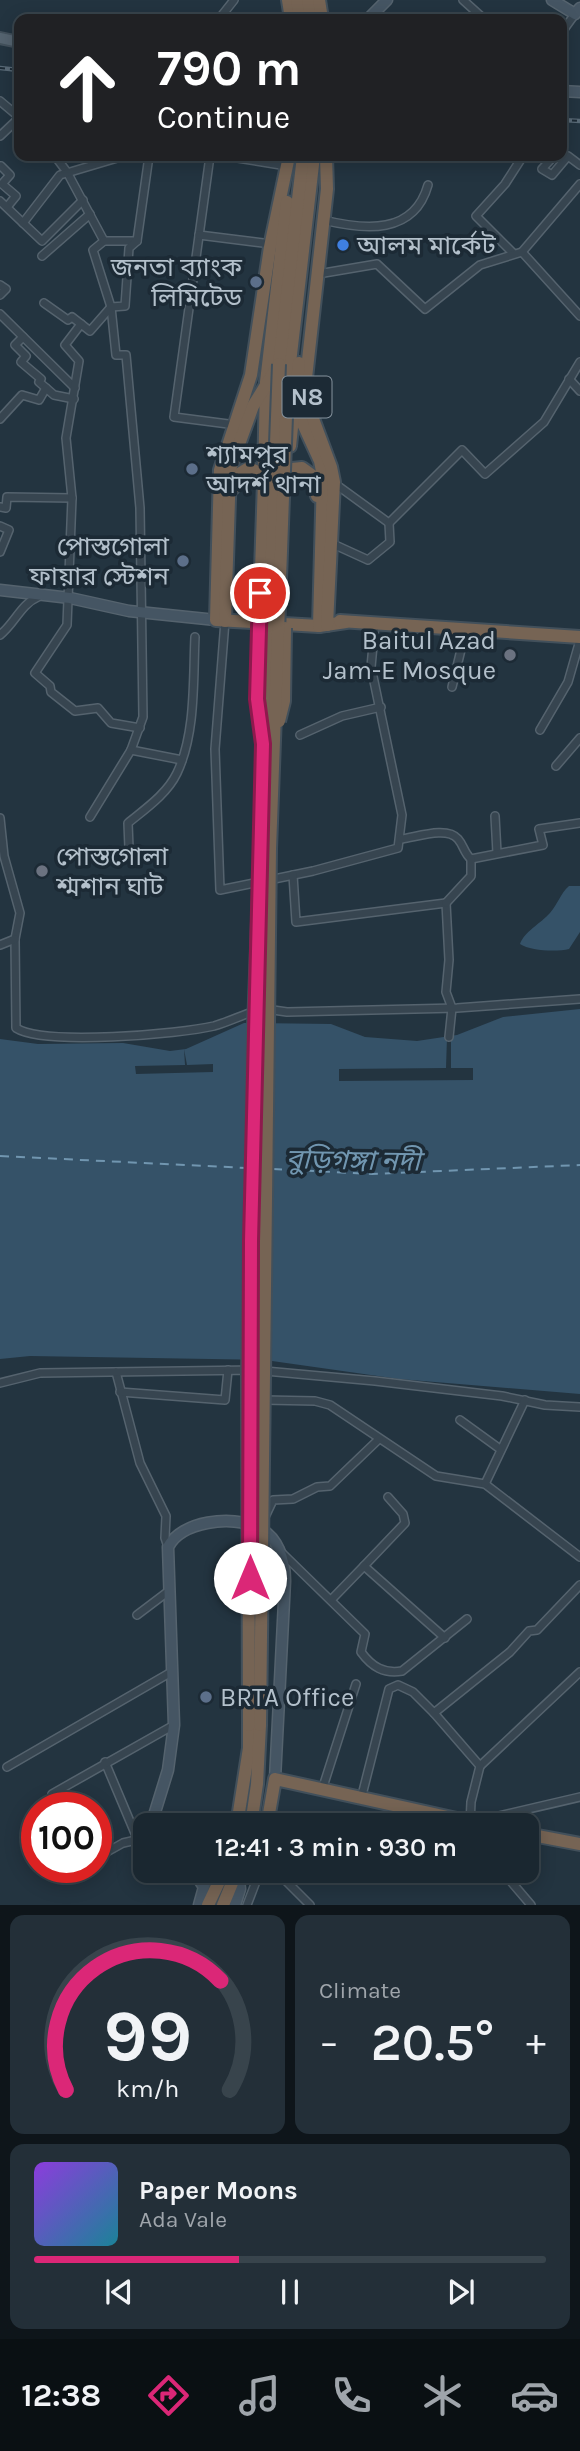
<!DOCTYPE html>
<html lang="en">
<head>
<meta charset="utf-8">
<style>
  :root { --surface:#1a2730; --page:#232f38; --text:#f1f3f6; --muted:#9fa5ab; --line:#38444c; --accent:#db2777 }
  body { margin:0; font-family:Karla,"Noto Sans Bengali",sans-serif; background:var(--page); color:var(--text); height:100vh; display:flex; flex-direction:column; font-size:26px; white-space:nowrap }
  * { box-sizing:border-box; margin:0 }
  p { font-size:23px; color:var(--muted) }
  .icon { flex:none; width:38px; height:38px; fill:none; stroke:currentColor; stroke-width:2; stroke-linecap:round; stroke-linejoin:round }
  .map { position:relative; height:1905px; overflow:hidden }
  .side { display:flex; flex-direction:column; gap:10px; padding:10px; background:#0e151a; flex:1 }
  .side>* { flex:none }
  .guide { position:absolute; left:14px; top:14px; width:553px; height:147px; border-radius:14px; box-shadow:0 4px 18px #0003,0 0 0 2px var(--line); background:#202124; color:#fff; overflow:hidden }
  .speed { position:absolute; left:21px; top:1792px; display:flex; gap:14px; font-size:35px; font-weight:700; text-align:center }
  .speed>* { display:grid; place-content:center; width:91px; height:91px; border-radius:50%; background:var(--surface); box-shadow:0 4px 18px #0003,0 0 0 2px var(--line); line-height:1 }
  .speed .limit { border:10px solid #d22; background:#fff; color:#111 }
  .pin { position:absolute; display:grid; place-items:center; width:60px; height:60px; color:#fff; margin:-30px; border:4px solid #fff; border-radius:50%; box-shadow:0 2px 7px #0007 }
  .me { position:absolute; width:77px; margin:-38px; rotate:0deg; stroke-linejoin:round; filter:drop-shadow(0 0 5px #0008) }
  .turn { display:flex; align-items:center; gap:24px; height:147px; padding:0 28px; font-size:32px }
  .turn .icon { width:91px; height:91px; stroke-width:2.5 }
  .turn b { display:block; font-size:49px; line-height:60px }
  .big { font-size:52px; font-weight:600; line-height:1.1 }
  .side .card { flex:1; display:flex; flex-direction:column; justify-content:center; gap:10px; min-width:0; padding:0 24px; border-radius:14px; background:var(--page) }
  .side .dial { align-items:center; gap:0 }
  .dial svg { height:182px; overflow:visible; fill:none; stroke:var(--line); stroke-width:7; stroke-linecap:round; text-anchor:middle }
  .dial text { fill:var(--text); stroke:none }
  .song { display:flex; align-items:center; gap:21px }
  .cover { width:84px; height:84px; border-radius:10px; background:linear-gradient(135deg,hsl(270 70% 55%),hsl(190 70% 35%)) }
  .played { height:7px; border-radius:4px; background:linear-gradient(90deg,var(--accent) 40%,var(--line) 40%) }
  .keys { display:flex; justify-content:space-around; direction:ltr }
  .heat { display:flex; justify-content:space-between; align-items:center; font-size:38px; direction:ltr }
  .side .tiles { flex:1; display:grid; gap:10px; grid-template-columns:1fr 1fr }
  .card:last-child { grid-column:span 2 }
  .trip { position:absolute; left:133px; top:1813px; width:406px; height:70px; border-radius:14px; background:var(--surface); box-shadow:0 4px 18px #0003,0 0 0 2px var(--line); font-weight:600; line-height:70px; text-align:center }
  .tabs { display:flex; height:112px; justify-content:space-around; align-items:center; background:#0a1013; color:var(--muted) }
  .tabs .icon { width:49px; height:49px }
  .tabs .selected { color:var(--accent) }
  .tabs b { font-size:32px; color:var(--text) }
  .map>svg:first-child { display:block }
  .water { fill:#355268 }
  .pier { fill:#233440 }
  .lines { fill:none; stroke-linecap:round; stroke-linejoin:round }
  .ferry { stroke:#7196b0; stroke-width:2; stroke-dasharray:9 7; stroke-linecap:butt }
  .street-casing { stroke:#55636e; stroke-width:10 }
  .secondary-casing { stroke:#55636e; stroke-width:13 }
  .primary-casing { stroke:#43515c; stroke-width:14 }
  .highway-casing { stroke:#42505b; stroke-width:16 }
  .street { stroke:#374550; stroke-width:7 }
  .secondary { stroke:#455563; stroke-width:10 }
  .primary { stroke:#556470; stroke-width:10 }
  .highway { stroke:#766454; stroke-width:12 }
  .rail-casing { stroke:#596a77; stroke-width:4.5 }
  .rail { stroke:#1c2a35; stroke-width:2; stroke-dasharray:5; stroke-linecap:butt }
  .highway-bridge-casing { stroke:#42505b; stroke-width:16; stroke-linecap:butt }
  .highway-bridge { stroke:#766454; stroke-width:12 }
  .route-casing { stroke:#8e194d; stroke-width:18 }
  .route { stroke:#db2777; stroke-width:12 }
  .shop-dot { fill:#3f7fe0; stroke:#1c2a35; stroke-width:2.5 }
  .service-dot { fill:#5c6f8a; stroke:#1c2a35; stroke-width:2.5 }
  .worship-dot { fill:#6b7280; stroke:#1c2a35; stroke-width:2.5 }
  .labels { text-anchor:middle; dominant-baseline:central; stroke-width:7; stroke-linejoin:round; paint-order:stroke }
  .shield { fill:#1c2a35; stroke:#86939e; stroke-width:2 }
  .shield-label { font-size:24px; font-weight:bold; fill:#b3c0cb }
  .poi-label { font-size:26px; fill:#b3c0cb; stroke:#1c2a35; text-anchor:start }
  .water-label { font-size:28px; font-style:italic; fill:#7196b0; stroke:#1c2a35 }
</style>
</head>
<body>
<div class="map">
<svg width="580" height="1905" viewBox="0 0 580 1905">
  <rect width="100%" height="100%" fill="#233440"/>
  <g class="water">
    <path d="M569,886H580V932L569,949C557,952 530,951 520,944C524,932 541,923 550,913C558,904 560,894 569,886Z"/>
    <polygon points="580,1009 580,1394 399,1379 265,1360 30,1356 0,1359 0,1039 38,1044 123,1043 170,1051 186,1049 244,1023 331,1024 365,1037 417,1041 457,1035 503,1017"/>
  </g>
  <g class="pier">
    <polygon points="447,1037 451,1037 451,1068 473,1068 473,1080 339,1081 339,1069 446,1068"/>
    <polygon points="184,1049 187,1065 213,1064 213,1072 136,1074 135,1066 185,1065"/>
  </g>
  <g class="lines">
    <g class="ferry">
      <polyline points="0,1156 247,1168"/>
      <polyline points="273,1169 372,1174 580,1165"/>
    </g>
    <g class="street-casing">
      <g id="street">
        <polyline points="463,0 484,19"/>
        <polyline points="219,19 234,0"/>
        <polyline points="562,32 575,14"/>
        <polyline points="0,101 19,117"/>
        <polyline points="0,136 19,118"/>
        <polyline points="55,156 67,172 104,241 93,250 111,307 116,355 126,355 140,508 143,717 131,750 90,817"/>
        <polyline points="210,156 174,417 236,425"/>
        <polyline points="225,156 287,166"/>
        <polyline points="554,156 542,169 552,175 568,156 580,165"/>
        <polyline points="1,166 10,175 2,184 16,196 7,207"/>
        <polyline points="0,201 42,241 83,200"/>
        <path d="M323,220C365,230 414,235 428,185"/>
        <polyline points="23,223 60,175 124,156"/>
        <polyline points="199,235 263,243"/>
        <polyline points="104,241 137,241"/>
        <polyline points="522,252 580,316"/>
        <polyline points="513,253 476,216 505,184 523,156"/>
        <polyline points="42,256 90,214"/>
        <polyline points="318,274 377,264 425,309 480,265 522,252 580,184"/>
        <polyline points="0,285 6,289 0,295"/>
        <polyline points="44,303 68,320 72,317 81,324"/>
        <polyline points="0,314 75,388"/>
        <polyline points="23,337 15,345 26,356 21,362 41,379 39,382 46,388"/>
        <polyline points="569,379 580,391"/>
        <polyline points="0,419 22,395 39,400 46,388 54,395 74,399"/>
        <polyline points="334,483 389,523 462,450 485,474 544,422 580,362"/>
        <polyline points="0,507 6,508 7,497 72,498"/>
        <polyline points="0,526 9,530 0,552"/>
        <polyline points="333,544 368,560 390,542 389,523"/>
        <polyline points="225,621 215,749 220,890 313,871 398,848 402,815 371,667 375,624"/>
        <path d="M0,635C15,623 21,604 38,597"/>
        <polyline points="452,687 466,629"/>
        <polyline points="140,728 111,723 98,708 75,711 51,692 50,686 35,673 67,625 72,498 66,438 79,361 65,345 81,324 90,331 111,307 125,306 129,248 137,241 149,156"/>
        <polyline points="540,730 568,682 580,640"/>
        <polyline points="300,735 342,716 381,707"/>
        <polyline points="131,750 182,760"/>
        <polyline points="556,766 580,738"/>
        <polyline points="495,816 497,853"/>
        <path d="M0,818L4,856L20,913L15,939L16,1028C44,1046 180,1034 214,1026C228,1022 242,1015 255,1011"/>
        <path d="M402,839C417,837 447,826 458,839C464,846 464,853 471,859L543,845L539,829L580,823"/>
        <path d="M129,848L128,823C145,809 167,794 177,773C196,733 193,679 195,637"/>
        <polyline points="293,875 296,922 446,903 449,960 446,992 452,1008 449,1037"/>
        <polyline points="446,903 471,876 471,859"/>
        <polyline points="0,945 15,939"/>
        <polyline points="266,1009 287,1012 457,1008 580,999"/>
        <polyline points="116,1372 140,1463 166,1516 165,1538 168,1547"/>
        <polyline points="0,1383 40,1373 254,1370 375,1381 502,1396 545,1405 580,1407"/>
        <polyline points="120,1392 225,1400 228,1370"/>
        <polyline points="264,1400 315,1401 330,1405 436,1476 485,1484 580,1557"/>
        <polyline points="460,1420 500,1449"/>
        <polyline points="485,1484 525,1400"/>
        <polyline points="264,1519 273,1500 293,1499 317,1487 330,1486 379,1439"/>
        <path d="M282,1553L365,1634L361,1652C372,1667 384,1674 402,1671L467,1619"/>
        <polyline points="364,1566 405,1523 403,1514 388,1497"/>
        <polyline points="332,1599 364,1566 445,1638"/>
        <polyline points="137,1615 170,1590"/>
        <polyline points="105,1762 137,1838"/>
        <polyline points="480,1766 580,1672"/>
        <polyline points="7,1767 173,1671"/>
        <polyline points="322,1790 356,1684"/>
        <polyline points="52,1794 174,1725"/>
        <polyline points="361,1799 389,1689 398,1685 413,1692 434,1713"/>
        <polyline points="477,1821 580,1797"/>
        <polyline points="470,1824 471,1802 480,1766 434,1713 510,1652 529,1631 537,1630 580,1585"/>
        <polyline points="96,1858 123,1843 145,1838"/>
        <polyline points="260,1871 285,1880 310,1905"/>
        <polyline points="502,1871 531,1905"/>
        <polyline points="68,1879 85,1867"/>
        <polyline points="285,1880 299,1871"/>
        <polyline points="247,1905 260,1871"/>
      </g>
    </g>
    <g class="secondary-casing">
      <g id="secondary">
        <polyline points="552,0 575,14 580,8"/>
        <polyline points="368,19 387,0"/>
        <polyline points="562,91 580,92"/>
        <polyline points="0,590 70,598 129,611 216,620"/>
        <path d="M151,1825L168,1770L174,1725L168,1547C181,1521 232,1515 257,1527C278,1536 285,1560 285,1581L275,1779"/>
        <polyline points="193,1871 204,1887 199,1905"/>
        <polyline points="204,1871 221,1877"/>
        <polyline points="235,1905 240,1889 238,1871"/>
      </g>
    </g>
    <g class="primary-casing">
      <polyline id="primary" points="0,38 19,42"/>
    </g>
    <g class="highway-casing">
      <g id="highway">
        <polyline points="288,0 291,19"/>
        <polyline points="297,0 300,19"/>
        <polyline points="308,0 311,19"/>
        <polyline points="319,0 322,19"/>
        <polyline points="289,156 270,247 251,375 220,470 216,620 319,626 346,622"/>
        <polyline points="314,156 287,389 320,461 323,476 319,626"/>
        <polyline points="326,156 327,189 306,378 312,416 331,467 334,482 327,625"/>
        <polyline points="290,446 299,363"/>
        <polyline points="283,478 292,469 302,468 313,476 317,496"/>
        <polyline points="264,481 266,382 287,202"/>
        <polyline points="233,488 239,474 249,468 270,478"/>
        <polyline points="225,621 230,469 253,406 279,364 303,156"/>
        <polyline points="340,621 580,637"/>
        <polyline points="237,1825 249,1748 249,1725"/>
        <polyline points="251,1825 257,1784 260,1725"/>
        <polyline points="267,1825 275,1779 484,1825"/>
        <polyline points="527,1834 580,1844"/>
        <polyline points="208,1905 224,1871"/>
        <polyline points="223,1905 237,1871"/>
      </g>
    </g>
    <use href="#street" class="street"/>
    <use href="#secondary" class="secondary"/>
    <use href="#primary" class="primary"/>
    <use href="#highway" class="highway"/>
    <g class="rail-casing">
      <g id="rail">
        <polyline points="0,68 19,70"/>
        <polyline points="562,120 580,121"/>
      </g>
    </g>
    <use href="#rail" class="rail"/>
    <g class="highway-bridge-casing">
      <g id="highway-bridge">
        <polyline points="260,601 264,481"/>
        <polyline points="279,721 284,701 285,628"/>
        <polyline points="249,1725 248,1376 254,1027 279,364"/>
        <polyline points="260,1725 270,849 287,389"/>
      </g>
    </g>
    <use href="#highway-bridge" class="highway-bridge"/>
  </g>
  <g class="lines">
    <g class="route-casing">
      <polyline id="route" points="250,1578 251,1241 263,744 257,699 260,593"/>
    </g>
    <use href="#route" class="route"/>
  </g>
  <circle class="shop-dot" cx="343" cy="245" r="7"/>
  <g class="service-dot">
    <circle cx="256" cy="282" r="7"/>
    <circle cx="192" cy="469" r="7"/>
    <circle cx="183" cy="561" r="7"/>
    <circle cx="206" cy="1697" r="7"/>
  </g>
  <g class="worship-dot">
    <circle cx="510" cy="655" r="7"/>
    <circle cx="42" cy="871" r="7"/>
  </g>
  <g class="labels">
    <rect class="shield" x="282.5" y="376.5" width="49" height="41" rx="5"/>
    <g class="shield-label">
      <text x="307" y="397">N8</text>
    </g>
    <g class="poi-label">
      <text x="357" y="245">আলম মার্কেট</text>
      <text x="242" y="267" text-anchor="end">জনতা ব্যাংক<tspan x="242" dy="30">লিমিটেড</tspan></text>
      <text x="206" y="454">শ্যামপুর<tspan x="206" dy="30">আদর্শ থানা</tspan></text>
      <text x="169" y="546" text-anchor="end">পোস্তগোলা<tspan x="169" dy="30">ফায়ার স্টেশন</tspan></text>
      <text x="496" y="640" text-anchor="end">Baitul Azad<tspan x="496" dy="30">Jam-E Mosque</tspan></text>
      <text x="56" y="856">পোস্তগোলা<tspan x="56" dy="30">শ্মশান ঘাট</tspan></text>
      <text x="220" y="1697">BRTA Office</text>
    </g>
    <g class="water-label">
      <text transform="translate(353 1160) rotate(1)">বুড়িগঙ্গা নদী</text>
    </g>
  </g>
</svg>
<div class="speed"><div class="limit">100</div></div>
<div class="pin" style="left:260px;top:593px;background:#d93025"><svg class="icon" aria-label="arrive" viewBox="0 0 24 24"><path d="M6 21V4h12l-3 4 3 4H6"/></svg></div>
<svg class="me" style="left:250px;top:1578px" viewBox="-20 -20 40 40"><circle r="19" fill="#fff"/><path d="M0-13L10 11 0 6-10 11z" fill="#db2777"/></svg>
<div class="trip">12:41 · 3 min · 930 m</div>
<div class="guide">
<div class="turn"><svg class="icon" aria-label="ahead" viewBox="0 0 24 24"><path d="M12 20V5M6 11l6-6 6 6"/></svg><div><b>790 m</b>Continue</div></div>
</div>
</div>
<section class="side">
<div class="tiles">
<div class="card dial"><svg viewBox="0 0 100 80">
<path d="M14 69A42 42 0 1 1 86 69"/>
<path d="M14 69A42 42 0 0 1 82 21" stroke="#db2777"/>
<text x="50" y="56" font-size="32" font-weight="700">99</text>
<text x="50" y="72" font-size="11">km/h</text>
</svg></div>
<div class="card"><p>Climate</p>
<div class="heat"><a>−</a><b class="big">20.5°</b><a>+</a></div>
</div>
<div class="card">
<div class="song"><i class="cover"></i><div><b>Paper Moons</b><p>Ada Vale</p></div></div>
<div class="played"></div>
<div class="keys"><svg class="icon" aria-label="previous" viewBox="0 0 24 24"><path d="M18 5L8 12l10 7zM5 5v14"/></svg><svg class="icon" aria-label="pause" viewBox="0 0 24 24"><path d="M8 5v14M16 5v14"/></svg><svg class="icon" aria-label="next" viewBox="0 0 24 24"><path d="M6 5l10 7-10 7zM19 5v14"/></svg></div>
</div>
</div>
</section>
<nav class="tabs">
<b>12:38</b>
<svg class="icon selected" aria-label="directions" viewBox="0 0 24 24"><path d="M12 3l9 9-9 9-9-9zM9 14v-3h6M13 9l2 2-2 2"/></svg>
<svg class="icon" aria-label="music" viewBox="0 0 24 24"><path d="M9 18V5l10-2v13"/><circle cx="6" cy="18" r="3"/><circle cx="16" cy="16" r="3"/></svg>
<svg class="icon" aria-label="phone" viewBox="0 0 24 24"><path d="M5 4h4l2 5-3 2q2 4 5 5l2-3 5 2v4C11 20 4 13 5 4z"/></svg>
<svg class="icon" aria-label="climate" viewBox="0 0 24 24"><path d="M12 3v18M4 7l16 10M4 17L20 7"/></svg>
<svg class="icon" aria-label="car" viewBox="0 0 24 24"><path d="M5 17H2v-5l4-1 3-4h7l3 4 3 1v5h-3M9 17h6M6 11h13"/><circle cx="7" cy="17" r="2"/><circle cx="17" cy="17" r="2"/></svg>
</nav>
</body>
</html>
